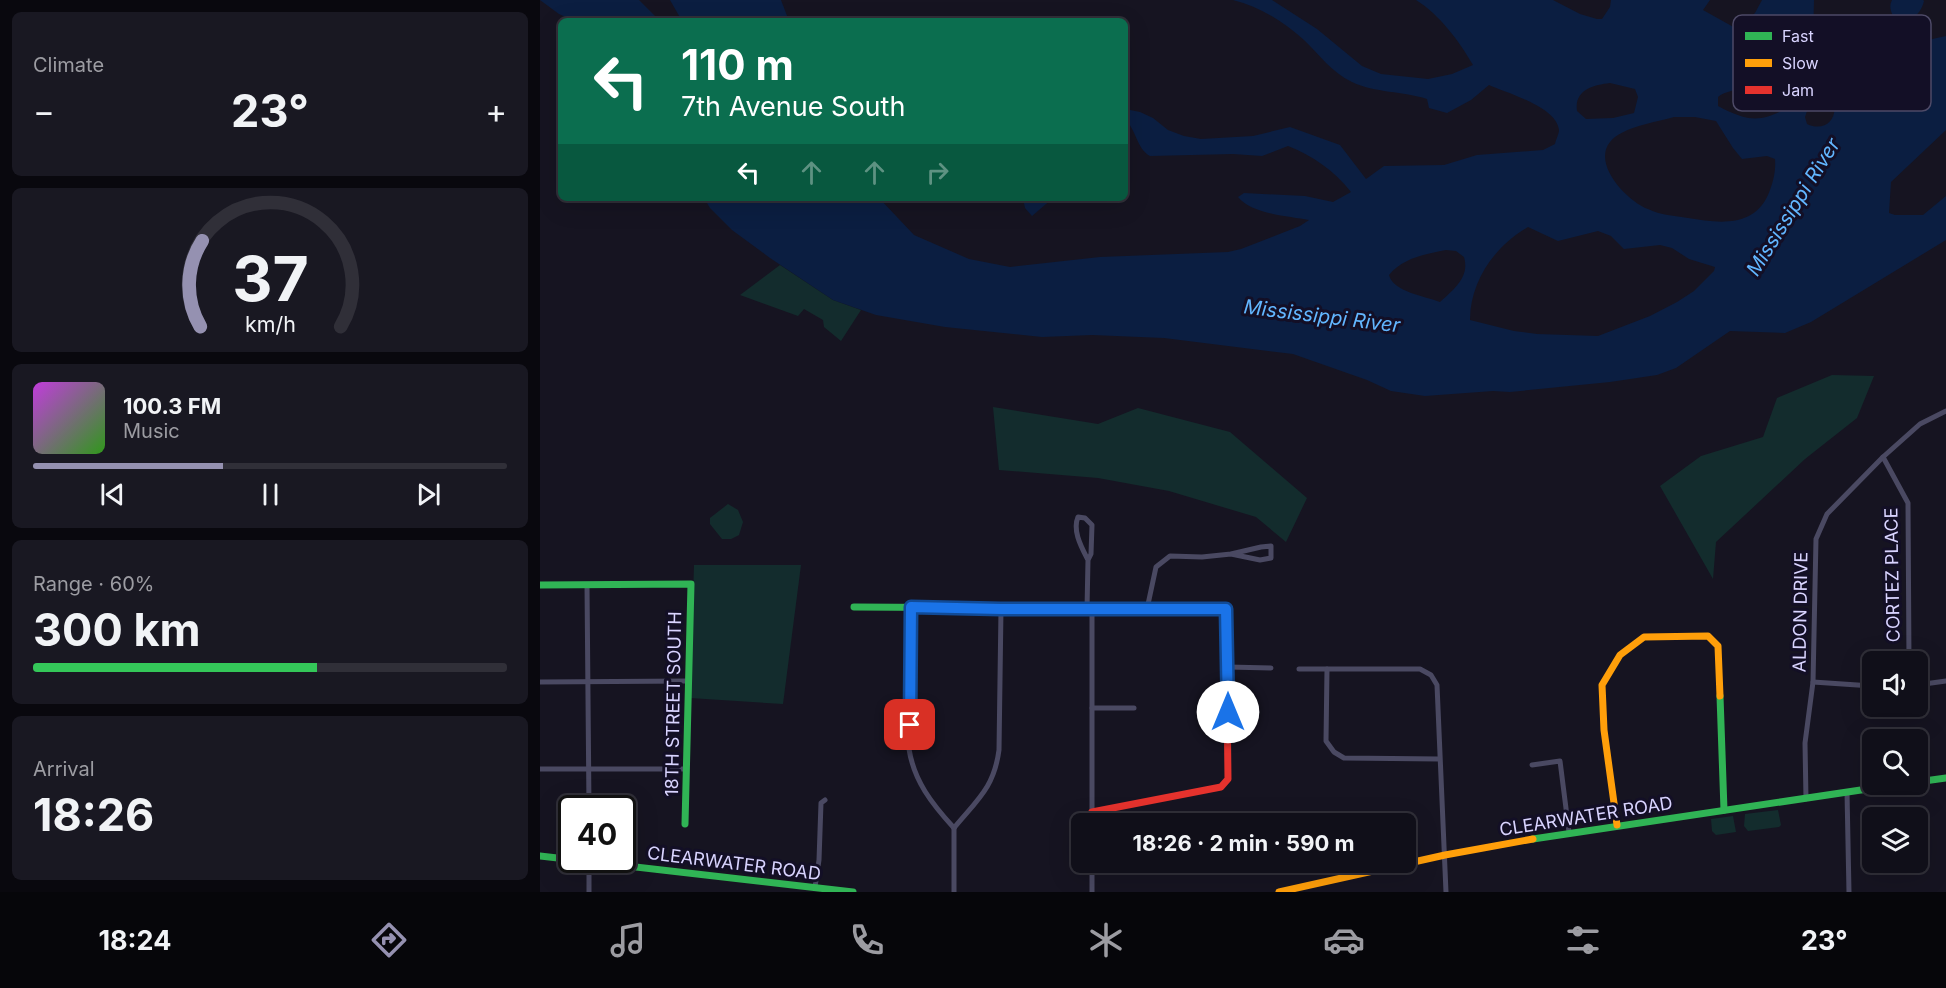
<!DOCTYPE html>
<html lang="en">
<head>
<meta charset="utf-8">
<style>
  :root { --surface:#100f19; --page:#191822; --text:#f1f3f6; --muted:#9c9ca2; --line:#302f38; --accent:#9591b1 }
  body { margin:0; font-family:Inter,sans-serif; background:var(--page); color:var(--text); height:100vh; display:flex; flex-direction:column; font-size:22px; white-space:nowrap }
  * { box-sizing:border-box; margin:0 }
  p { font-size:20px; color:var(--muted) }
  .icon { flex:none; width:33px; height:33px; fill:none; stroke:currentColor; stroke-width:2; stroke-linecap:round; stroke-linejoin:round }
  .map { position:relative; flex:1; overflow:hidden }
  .side { display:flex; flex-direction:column; gap:12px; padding:12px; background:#09080e; width:540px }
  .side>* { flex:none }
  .top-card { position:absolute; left:18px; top:18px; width:570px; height:183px; border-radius:9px; box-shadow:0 6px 24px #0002,0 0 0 2px var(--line); background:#0b6e4f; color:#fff; overflow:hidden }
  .buttons { position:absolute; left:1322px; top:651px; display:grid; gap:12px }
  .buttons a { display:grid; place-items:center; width:66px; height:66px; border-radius:9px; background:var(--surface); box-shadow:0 6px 24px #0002,0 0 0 2px var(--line); font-size:30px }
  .speed { position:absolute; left:18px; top:795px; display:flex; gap:12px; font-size:30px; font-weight:700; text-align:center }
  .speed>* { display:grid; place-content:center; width:78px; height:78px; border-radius:50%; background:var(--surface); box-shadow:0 6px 24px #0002,0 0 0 2px var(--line); line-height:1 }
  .speed .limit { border:3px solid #111; border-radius:9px; background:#fff; color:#111 }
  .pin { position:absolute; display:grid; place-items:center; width:51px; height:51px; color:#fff; margin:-26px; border-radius:12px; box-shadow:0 3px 9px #0006 }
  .me { position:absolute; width:66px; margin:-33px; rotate:0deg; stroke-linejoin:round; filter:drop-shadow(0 0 4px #0008) }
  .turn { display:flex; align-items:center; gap:21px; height:126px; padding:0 24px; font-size:27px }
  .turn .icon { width:78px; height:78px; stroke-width:2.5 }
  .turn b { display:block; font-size:42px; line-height:51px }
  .lanes { display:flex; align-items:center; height:57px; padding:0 24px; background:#0003; justify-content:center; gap:30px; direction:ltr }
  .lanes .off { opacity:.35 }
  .big { font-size:45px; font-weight:700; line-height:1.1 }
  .side .card { flex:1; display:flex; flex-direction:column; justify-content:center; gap:9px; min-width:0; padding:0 21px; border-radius:9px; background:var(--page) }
  .side .dial { align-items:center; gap:0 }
  .dial svg { height:156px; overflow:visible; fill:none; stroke:var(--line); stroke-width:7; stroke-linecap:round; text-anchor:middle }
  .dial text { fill:var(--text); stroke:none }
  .song { display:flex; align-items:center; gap:18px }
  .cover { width:72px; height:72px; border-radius:9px; background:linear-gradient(135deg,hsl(290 70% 55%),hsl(110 70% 35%)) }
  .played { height:6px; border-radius:3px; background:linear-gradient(90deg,var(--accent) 40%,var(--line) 40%) }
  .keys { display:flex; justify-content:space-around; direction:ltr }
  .heat { display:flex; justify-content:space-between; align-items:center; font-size:33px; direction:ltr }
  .charge { height:9px; border-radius:4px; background:linear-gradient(90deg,#34c759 60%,var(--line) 0) }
  .trip { position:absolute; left:531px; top:813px; width:345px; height:60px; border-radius:9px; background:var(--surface); box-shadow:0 6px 24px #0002,0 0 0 2px var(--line); font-weight:700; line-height:60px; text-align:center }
  .tab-bar { display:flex; height:96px; justify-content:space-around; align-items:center; background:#06060a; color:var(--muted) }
  .tab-bar .icon { width:42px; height:42px }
  .tab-bar .active { color:var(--accent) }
  .tab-bar b { font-size:27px; color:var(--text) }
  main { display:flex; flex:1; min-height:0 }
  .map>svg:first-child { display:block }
  .green { fill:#132c2d }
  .water { fill:#0b1e41; fill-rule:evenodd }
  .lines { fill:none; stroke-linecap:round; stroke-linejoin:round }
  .street { stroke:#4a4962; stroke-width:5 }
  .fast { stroke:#30b455; stroke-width:7 }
  .slow { stroke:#ff9f0a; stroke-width:7 }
  .jam { stroke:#e5322d; stroke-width:7 }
  .route-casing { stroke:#114b97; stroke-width:15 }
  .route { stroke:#1a73e8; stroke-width:10 }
  .labels { text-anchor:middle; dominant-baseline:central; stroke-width:6; stroke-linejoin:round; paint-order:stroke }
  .street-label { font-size:18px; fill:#d9d4ff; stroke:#130f26 }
  .water-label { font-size:20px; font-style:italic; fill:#62b6ff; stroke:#130f26 }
  .key { fill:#130f26; stroke:#4e4a67; stroke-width:1.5 }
  .key-label { font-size:16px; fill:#d9d4ff }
</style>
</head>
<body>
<main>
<section class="side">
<div class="card"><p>Climate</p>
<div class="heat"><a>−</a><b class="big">23°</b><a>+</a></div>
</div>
<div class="card dial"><svg viewBox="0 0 100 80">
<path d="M14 69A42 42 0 1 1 86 69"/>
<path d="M14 69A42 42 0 0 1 15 25" stroke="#9591b1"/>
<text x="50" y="56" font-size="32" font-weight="700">37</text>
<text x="50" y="72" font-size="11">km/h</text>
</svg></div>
<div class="card">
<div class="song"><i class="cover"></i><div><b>100.3 FM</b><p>Music</p></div></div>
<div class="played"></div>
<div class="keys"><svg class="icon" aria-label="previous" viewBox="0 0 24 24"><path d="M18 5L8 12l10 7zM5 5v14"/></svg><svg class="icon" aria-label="pause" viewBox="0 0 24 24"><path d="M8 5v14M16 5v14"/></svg><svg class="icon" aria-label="next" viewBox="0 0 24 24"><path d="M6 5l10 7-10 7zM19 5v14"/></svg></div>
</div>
<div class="card"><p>Range · 60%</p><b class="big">300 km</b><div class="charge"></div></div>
<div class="card"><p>Arrival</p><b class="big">18:26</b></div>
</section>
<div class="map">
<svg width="1406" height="892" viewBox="0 0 1406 892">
  <rect width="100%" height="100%" fill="#161421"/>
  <g class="green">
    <polygon points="240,265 293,300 321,310 301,341 284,327 283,320 264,309 258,316 200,295"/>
    <polygon points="1292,375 1334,376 1317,418 1265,459 1176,542 1173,579 1120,486 1161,456 1223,437 1237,398"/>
    <polygon points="453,407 558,424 598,408 690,432 767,498 746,542 716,517 629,491 558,478 459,470"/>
    <polygon points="188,504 198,510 203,522 199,535 191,539 182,539 170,524 170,518"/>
    <polygon points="154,565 261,565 243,704 150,698"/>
    <polygon points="1238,810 1241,825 1239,827 1208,831 1204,826 1205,814"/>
    <polygon points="1193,816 1196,832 1176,835 1172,831 1171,819"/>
  </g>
  <g class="water">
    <polygon points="0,0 99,0 120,21 34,21 19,14"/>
    <polygon points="130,0 241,0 249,21 142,21"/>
    <path d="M693,0H732L777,29L822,66L841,74L888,79L912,74L933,65C919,41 900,15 876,0H1013L1040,14L1057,19H1062L1070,7L1071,0H1170L1163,10L1197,29L1215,13L1222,0H1274L1273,37C1282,45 1292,48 1303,50C1340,58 1371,43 1406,36V130L1351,182L1349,213L1355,215H1383L1406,196V240L1271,322L1245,333L1190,331L1136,368L1117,375L1070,382L970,392L953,391L885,396L851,391L827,380L753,354L624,338L552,335L502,337L405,327L336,315L293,300L230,258L192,230L170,208L164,198H339L374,235L429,259L470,267L560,257L688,252L701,249L760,226L769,220C749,216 711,214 698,197L704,193L765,196L793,202L811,192C796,172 772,155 748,146L722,156L693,154L610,156C596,148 597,130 585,120V109L600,112L613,118L628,130L644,136L661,139L713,136L750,127L800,145L826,179L844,166L904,165L937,155L1003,150L1015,144C1016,139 1019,134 1019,130C1017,107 967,93 949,85L931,100L907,113L889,108L887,99C863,91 835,93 812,82C791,72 780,55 764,40C743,21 720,7 693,0ZM1223,76C1244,76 1249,85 1253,104C1223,123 1210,123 1178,106V97C1184,92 1190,92 1197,89C1207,85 1212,78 1223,76ZM1070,83L1095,89L1098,97L1094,113L1073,118L1046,119L1037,111C1034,90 1053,85 1070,83ZM1281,96H1290C1302,113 1288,134 1267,124L1265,117L1270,102ZM1134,117H1155L1176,121L1193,148L1202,159L1227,156L1235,159C1236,172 1233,183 1228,195C1213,228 1178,223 1148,218C1135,216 1120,215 1108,209C1087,201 1052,164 1070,142C1082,127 1116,122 1134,117ZM988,227L1018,241L1058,231L1071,236L1084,249L1120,245L1132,248L1149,259L1175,267L1174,271L1154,291L1137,302L1110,316L1058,336L997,334L974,331L930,320C930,281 955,246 988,227ZM906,250L916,251L924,257C930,277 914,289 900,302C885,296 853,292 849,275C863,258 885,254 906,250Z"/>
    <path d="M1352,0H1383L1384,1C1380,16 1371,21 1356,21C1352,15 1348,7 1352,0Z"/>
    <polygon points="483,198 513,198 492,216 485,208"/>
  </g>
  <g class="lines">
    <g class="street">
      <polyline points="1343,457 1368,503 1369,662"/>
      <polyline points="47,585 49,808"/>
      <path d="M371,607L369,749C374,781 392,804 414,828"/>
      <path d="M547,609L548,560L551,554L552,525L545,518L538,517C532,531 542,548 548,560"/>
      <polyline points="607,609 616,567 630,556 662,557 691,554 720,560 731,558 731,546 721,547 691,554"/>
      <polyline points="688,667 731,668"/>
      <polyline points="759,669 880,669 891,675 897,685 906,892"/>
      <polyline points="787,669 786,741 794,752 804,758 899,759"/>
      <polyline points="0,682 148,681"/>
      <polyline points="1273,682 1332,686"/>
      <polyline points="1377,685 1406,681"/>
      <polyline points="552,708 594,708"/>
      <polyline points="992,765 1020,761 1029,832"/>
      <polyline points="0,769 146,769"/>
      <polyline points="1307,792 1309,892"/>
      <polyline points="1266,799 1265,743 1273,682 1276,539 1287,514 1343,457 1380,424 1406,411"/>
      <polyline points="552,824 552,609"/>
      <path d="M414,828C437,800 454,788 459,750L461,609"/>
      <polyline points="414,828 414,892"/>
      <polyline points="49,860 49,892"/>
      <polyline points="275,887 279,860 281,803 285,800"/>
      <polyline points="552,892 552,862"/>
    </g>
    <g class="fast">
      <polyline points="0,585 151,584 145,824"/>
      <polyline points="314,607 644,609"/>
      <polyline points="1180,696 1184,810"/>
      <polyline points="1377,782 1406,778"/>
      <polyline points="993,839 1361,784"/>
      <polyline points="0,856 313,892"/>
    </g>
    <g class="slow">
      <polyline points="1077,825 1064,730 1062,685 1080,655 1104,637 1168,636 1178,646 1180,696"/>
      <polyline points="739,892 905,855 993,839"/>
    </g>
    <polyline class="jam" points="552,812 681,787 688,779 686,609 644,609"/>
  </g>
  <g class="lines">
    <g class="route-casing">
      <polyline id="route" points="370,725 371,607 461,609 686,609 688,712"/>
    </g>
    <use href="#route" class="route"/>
  </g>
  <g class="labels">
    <g class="street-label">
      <text transform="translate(1352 575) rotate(-91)">CORTEZ PLACE</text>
      <text transform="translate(1260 612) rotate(-89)">ALDON DRIVE</text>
      <text transform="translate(133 704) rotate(-89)">18TH STREET SOUTH</text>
      <text transform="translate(1046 816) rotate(-9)">CLEARWATER ROAD</text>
      <text transform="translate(194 863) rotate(7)">CLEARWATER ROAD</text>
    </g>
    <g class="water-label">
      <text transform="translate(1253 207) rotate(-58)">Mississippi River</text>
      <text transform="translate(782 316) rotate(7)">Mississippi River</text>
    </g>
  </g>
  <rect x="1193" y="15" width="198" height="96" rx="9" class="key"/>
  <rect x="1205" y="32" width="27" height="8" fill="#30b455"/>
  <rect x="1205" y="59" width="27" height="8" fill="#ff9f0a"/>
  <rect x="1205" y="86" width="27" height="8" fill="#e5322d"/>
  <g class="key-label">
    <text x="1242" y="42">Fast</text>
    <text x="1242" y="69">Slow</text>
    <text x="1242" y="96">Jam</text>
  </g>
</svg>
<div class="buttons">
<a><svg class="icon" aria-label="sound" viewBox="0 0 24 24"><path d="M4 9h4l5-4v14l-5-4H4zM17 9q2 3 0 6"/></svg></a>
<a><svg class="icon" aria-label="search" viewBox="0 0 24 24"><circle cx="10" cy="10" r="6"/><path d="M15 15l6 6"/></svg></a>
<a><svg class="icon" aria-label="layers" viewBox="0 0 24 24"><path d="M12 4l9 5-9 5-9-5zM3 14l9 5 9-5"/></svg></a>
</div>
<div class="speed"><div class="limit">40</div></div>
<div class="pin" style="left:370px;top:725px;background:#d93025"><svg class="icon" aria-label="arrive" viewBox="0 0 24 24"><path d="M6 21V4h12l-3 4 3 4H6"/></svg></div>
<svg class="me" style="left:688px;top:712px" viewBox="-20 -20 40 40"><circle r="19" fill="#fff"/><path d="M0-13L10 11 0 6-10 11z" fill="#1a73e8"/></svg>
<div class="trip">18:26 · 2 min · 590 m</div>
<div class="top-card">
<div class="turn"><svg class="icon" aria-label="left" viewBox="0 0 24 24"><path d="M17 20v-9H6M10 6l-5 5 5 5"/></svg><div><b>110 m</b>7th Avenue South</div></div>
<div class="lanes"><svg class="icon" aria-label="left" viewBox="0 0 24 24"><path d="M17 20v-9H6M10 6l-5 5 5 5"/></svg><svg class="icon off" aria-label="ahead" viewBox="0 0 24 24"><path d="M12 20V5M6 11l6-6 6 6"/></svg><svg class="icon off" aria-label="ahead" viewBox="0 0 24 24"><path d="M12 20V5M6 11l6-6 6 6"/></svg><svg class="icon off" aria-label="right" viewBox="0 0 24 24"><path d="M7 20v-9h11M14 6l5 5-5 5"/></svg></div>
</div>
</div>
</main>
<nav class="tab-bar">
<b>18:24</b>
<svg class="icon active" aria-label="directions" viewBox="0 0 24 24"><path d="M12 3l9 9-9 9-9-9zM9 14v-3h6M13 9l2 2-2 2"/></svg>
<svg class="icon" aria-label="music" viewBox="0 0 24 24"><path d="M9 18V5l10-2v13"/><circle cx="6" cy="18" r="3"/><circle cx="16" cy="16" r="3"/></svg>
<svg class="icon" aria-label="phone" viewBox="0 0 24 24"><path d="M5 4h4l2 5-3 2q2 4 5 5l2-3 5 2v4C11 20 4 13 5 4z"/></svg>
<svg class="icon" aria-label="climate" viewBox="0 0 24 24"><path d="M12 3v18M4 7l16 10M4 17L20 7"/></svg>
<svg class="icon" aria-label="car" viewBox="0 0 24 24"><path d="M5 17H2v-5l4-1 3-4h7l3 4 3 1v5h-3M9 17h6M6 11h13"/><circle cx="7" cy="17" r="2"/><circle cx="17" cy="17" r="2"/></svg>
<svg class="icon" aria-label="filters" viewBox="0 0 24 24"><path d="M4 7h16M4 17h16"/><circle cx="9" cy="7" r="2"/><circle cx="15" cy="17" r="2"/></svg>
<b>23°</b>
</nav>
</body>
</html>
